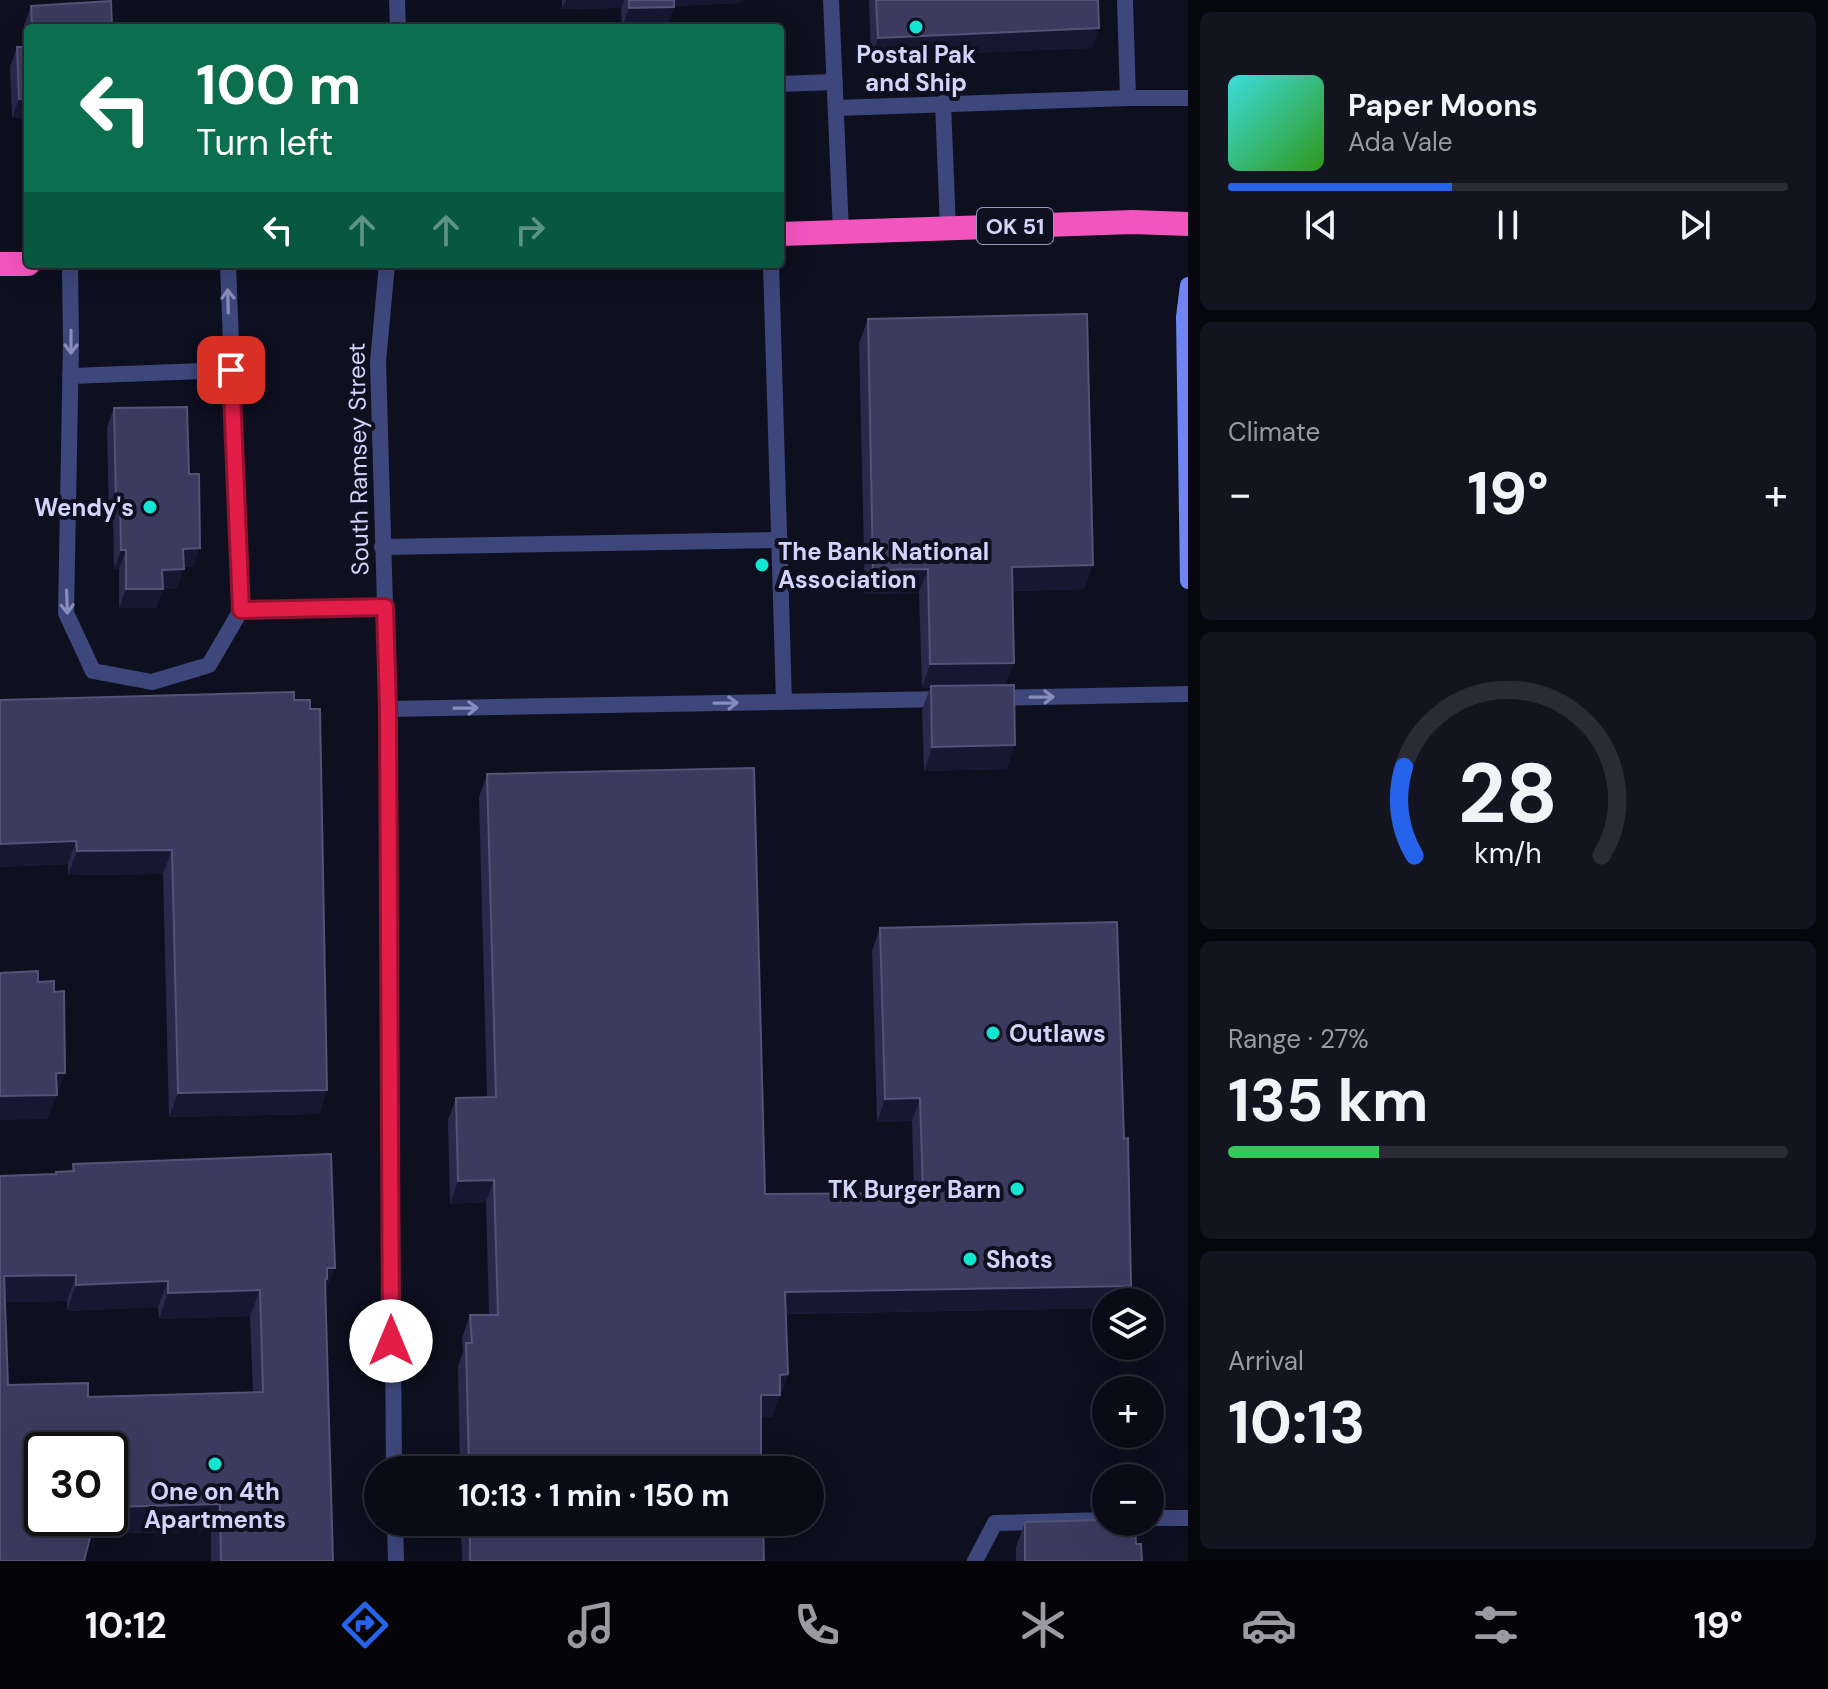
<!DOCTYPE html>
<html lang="en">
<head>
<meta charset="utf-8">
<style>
  :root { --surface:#0a0b17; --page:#131420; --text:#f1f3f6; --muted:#999ba1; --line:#2a2b36; --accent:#2563eb }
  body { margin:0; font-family:"DM Sans",sans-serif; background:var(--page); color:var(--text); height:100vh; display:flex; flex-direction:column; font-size:30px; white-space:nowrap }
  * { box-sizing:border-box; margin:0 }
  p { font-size:26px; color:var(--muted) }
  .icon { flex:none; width:44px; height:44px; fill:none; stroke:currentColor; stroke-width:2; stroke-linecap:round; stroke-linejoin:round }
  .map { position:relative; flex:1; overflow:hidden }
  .side { display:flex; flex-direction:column; gap:12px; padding:12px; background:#06060d; width:640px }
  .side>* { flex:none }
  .hud { position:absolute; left:24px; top:24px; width:760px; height:244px; border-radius:8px; box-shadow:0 8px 32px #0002,0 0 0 2px var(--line); background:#0b6e4f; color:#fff; overflow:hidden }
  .fabs { position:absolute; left:1092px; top:1288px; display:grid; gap:16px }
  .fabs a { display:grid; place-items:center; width:72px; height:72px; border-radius:50%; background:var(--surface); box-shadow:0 8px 32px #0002,0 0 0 2px var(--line); font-size:40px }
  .speed { position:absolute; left:24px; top:1432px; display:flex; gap:16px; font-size:40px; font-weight:700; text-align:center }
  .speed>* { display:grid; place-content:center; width:104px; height:104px; border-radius:50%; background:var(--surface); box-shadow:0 8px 32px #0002,0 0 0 2px var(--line); line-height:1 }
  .speed .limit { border:4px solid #111; border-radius:12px; background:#fff; color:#111 }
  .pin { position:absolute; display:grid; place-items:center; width:68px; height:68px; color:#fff; margin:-34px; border-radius:16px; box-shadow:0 4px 12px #0006 }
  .me { position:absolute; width:88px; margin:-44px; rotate:0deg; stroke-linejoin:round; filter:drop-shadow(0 0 6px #0008) }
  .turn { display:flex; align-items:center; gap:28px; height:168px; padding:0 40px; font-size:36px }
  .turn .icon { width:104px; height:104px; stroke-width:2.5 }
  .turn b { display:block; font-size:56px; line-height:68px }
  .lanes { display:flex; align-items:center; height:76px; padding:0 40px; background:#0003; justify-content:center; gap:40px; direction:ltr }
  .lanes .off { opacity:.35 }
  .big { font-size:60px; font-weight:700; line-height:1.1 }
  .side .tile { flex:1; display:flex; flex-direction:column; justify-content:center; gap:12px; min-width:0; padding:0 28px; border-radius:12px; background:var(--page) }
  .side .dial { align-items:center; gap:0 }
  .dial svg { height:208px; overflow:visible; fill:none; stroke:var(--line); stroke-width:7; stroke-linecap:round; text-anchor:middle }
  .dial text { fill:var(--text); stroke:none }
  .song { display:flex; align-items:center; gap:24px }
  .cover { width:96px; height:96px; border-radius:12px; background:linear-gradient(135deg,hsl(180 70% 55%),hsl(110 70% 35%)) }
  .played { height:8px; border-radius:4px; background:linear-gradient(90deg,var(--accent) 40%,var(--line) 40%) }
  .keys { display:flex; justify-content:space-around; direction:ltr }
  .heat { display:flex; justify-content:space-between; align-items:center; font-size:44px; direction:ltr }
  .charge { height:12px; border-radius:6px; background:linear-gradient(90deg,#34c759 27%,var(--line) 0) }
  .trip { position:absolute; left:364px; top:1456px; width:460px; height:80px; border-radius:40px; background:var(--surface); box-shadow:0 8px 32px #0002,0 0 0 2px var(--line); font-weight:700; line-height:80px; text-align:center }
  .tab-bar { display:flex; height:128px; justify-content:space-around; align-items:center; background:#040409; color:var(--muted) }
  .tab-bar .icon { width:56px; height:56px }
  .tab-bar .active { color:var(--accent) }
  .tab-bar b { font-size:36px; color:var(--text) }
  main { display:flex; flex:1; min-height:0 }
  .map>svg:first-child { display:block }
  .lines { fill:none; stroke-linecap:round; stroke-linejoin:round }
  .lane { stroke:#3d477b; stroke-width:16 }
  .street { stroke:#3d477b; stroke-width:16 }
  .secondary { stroke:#6f85f4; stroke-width:16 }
  .highway { stroke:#f255be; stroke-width:24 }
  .wall { fill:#2a294c; fill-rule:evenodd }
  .shaded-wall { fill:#171732 }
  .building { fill:#3c3b5f; stroke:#535377; stroke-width:2; fill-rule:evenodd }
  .oneway { stroke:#878ebb }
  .route-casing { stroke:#92132f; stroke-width:20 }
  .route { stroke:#e11d48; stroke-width:14 }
  .poi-dot { fill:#12e6d3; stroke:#0e0f1f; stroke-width:3 }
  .labels { text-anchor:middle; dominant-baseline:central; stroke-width:8; stroke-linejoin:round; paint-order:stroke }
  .shield { fill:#0e0f1f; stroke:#9699b9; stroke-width:2 }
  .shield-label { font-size:22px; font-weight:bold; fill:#d1d4fb }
  .poi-label { font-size:24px; font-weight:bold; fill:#d1d4fb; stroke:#0e0f1f; text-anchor:start }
  .street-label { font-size:24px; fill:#d1d4fb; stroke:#0e0f1f }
</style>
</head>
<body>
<main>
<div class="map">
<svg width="1188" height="1561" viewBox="0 0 1188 1561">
  <rect width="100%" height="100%" fill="#0e0f1f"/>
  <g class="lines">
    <g class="lane">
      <polyline points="831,0 841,232"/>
      <polyline points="1125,0 1128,98"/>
      <polyline points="780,84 835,82"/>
      <polyline points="943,103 948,228"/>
      <polyline points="836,108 1128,98 1188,98"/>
      <polyline points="70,264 71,343 66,613 93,671 152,682 209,665 241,610 228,264"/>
      <polyline points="771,264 784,701"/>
      <polyline points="70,376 231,370"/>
      <polyline points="382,547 780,540"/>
      <polyline points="241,610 385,607"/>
      <polyline points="993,698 1188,694"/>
      <polyline points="388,709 946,699"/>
      <polyline points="1150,1518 1188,1518"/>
      <polyline points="975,1561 995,1523 1106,1520"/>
    </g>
    <g class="street">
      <polyline points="397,0 398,28"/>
      <polyline points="387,264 378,362 388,709 394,1470"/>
      <polyline points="395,1522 396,1561"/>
    </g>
    <polyline class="secondary" points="1188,285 1184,317 1188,581"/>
    <g class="highway">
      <polyline points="780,234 1133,222 1188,224"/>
      <polyline points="0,264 28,264"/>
    </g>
  </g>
  <g class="wall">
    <polygon points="562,0 741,0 740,3 674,6 667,26 622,27 621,8 562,9"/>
    <polygon points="869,0 1098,0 1092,48 871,57"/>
    <polygon points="31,6 112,28 28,28 28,159 26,117 12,118 10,67 17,47 25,47 24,25"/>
    <polygon points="868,319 1084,589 1012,591 1014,663 1005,685 1007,769 924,771 922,710 930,688 922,688 919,593 865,594 859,343"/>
    <polygon points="114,408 189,474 193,567 184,567 177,588 163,589 156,608 119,608 119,569 114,569 113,520 109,520 107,427"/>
    <polygon points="294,692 327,1090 319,1114 169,1117 163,874 68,875 68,864 0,867"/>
    <polygon points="487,774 765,1194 914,1193 912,1121 877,1122 872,951 880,928 1124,1139 1131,1286 1125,1302 1106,1302 1106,1308 786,1314 788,1374 772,1417 761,1417 761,1470 460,1470 458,1366 463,1352 462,1338 470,1315 489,1315 486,1202 450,1204 448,1120 456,1098 487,1097 479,797"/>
    <path d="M73,1164L325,1294L333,1561H211V1531L91,1534L0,1561V1176L55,1174L56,1172H71ZM67,1301V1311L158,1307L159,1319L250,1316L253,1392L88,1397L8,1385L5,1302Z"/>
    <polygon points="461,1522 763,1522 764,1561 462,1561"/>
    <polygon points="1025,1522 1136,1544 1142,1561 1016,1561 1016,1547"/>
  </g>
  <g class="shaded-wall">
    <polygon points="566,0 624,0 621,8 562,9"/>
    <polygon points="669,0 741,0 740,3 666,6"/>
    <polygon points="674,7 667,26 622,27 629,8"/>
    <polygon points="1099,28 1092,48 871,57 878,38"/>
    <polygon points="28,98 28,111 26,117 12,118 19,99"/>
    <polygon points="116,501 120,501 113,520 109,520"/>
    <polygon points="200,548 193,567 176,568 183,549"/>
    <polygon points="121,550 126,550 119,569 114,569"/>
    <polygon points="1093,565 1084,589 1003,591 1012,567"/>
    <polygon points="184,569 177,588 163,589 156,608 119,608 126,589 162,570"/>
    <polygon points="928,569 919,593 865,594 873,570"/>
    <polygon points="1014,663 1005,686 922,688 930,664"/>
    <polygon points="1015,745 1007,769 924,771 932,747"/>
    <polygon points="76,841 68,864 0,867 0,844"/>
    <polygon points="172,850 163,874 68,875 77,851"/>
    <polygon points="56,1073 65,1073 48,1119 0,1120 0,1096"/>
    <polygon points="327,1090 319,1114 169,1117 178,1093"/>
    <polygon points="920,1098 912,1121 877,1122 885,1099"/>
    <polygon points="494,1180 486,1202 450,1204 458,1181"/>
    <polygon points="327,1268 335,1268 325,1294 318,1306"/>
    <polygon points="76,1275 67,1301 0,1302 4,1276"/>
    <polygon points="168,1281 158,1307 67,1311 76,1285"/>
    <polygon points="1131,1286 1125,1302 1106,1302 1106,1308 777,1314 785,1292"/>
    <polygon points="260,1290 250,1316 159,1319 168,1293"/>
    <polygon points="788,1374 772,1417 753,1418 761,1395 780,1375"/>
    <polygon points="220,1504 211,1531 89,1534 94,1518 110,1518 110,1507"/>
  </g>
  <g class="building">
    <polygon points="629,0 674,0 674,7 629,8"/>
    <polygon points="876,0 1098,0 1099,28 878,38"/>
    <polygon points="111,1 112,28 32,28 31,6"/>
    <polygon points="17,47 28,47 28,98 19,99"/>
    <polygon points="1087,314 1093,565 1012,567 1014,663 930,664 928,569 873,570 868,319"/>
    <polygon points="187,407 189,474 199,474 200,548 183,549 184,569 162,570 163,589 126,589 126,550 121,550 120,501 116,501 114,408"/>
    <polygon points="1014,685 1015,745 932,747 931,686"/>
    <polygon points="294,692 294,700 310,700 310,709 320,709 327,1090 178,1093 172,850 77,851 76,841 0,844 0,700"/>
    <polygon points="754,768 765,1194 923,1193 920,1098 885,1099 880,928 1117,922 1124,1139 1128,1138 1131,1286 785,1292 788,1374 780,1375 780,1395 761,1395 761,1470 469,1470 466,1343 472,1343 470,1315 498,1315 494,1180 458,1181 456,1098 496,1097 487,774"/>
    <polygon points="38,971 38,982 54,981 54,992 64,991 65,1073 56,1073 57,1095 0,1096 0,973"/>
    <path d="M331,1154L335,1268H327V1279L325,1280L333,1561H221L220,1504L110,1507V1450H42V1518H95L84,1561H0V1176L56,1174V1172L74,1171L73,1164ZM76,1275V1285L168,1281V1293L260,1290L263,1392L88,1397V1383L8,1385L4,1276Z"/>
    <polygon points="1106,1520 1106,1522 1135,1522 1136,1544 1141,1544 1142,1561 1025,1561 1025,1522"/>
    <polygon points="470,1522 763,1522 764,1561 470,1561"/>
  </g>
  <defs><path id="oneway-shaft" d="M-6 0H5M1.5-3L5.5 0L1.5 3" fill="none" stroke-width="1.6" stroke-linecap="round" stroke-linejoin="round" transform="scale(2)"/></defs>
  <g class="oneway">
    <use href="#oneway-shaft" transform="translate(228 301) rotate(-91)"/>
    <use href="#oneway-shaft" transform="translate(71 342) rotate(90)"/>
    <use href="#oneway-shaft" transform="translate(67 602) rotate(88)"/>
    <use href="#oneway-shaft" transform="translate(1042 697) rotate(-1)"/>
    <use href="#oneway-shaft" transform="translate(726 703) rotate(-1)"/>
    <use href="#oneway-shaft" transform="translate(466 708) rotate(-1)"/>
  </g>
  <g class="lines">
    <g class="route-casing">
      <polyline id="route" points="231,370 241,610 385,607 388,709 391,1341"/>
    </g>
    <use href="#route" class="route"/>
  </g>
  <g class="poi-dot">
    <circle cx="916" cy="27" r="8"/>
    <circle cx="150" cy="507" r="8"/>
    <circle cx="762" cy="565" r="8"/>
    <circle cx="993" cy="1033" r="8"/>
    <circle cx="1017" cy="1189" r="8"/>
    <circle cx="970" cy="1259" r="8"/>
    <circle cx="215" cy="1464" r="8"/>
  </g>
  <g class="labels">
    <rect class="shield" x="977" y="208" width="76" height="36" rx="6"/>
    <g class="shield-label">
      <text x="1015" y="226">OK 51</text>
    </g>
    <g class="poi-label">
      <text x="916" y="54" text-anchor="middle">Postal Pak<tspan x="916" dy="28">and Ship</tspan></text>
      <text x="134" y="507" text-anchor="end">Wendy's</text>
      <text x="778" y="551">The Bank National<tspan x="778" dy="28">Association</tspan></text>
      <text x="1009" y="1033">Outlaws</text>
      <text x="1001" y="1189" text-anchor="end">TK Burger Barn</text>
      <text x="986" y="1259">Shots</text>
      <text x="215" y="1491" text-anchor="middle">One on 4th<tspan x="215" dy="28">Apartments</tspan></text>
    </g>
    <g class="street-label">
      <text transform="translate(358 459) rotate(-91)">South Ramsey Street</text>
    </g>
  </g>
</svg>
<div class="fabs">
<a><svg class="icon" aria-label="layers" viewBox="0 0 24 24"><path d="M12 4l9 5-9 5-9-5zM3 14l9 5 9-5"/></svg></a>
<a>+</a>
<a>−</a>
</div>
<div class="speed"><div class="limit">30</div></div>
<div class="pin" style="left:231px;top:370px;background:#d93025"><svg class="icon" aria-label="arrive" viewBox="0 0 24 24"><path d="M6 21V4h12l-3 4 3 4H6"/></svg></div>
<svg class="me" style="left:391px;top:1341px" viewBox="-20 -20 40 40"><circle r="19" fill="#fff"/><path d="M0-13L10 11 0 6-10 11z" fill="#e11d48"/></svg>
<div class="trip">10:13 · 1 min · 150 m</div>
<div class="hud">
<div class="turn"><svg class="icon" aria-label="left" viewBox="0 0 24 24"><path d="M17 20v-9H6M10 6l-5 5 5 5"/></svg><div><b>100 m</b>Turn left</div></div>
<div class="lanes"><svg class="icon" aria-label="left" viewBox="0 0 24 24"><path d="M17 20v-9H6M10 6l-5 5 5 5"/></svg><svg class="icon off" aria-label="ahead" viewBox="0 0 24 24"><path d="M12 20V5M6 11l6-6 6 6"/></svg><svg class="icon off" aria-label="ahead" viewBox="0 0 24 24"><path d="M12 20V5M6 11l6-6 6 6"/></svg><svg class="icon off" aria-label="right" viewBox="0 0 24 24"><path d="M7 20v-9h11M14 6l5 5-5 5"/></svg></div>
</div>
</div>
<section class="side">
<div class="tile">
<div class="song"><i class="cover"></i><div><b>Paper Moons</b><p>Ada Vale</p></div></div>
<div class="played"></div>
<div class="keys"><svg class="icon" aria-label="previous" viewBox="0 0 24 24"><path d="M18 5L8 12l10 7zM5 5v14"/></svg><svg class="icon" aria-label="pause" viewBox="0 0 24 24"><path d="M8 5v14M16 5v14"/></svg><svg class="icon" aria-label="next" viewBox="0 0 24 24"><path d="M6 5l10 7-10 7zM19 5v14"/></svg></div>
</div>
<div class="tile"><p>Climate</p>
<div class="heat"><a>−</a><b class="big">19°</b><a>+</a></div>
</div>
<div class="tile dial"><svg viewBox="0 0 100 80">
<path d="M14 69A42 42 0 1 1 86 69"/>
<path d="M14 69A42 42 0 0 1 10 35" stroke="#2563eb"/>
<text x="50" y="56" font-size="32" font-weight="700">28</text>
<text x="50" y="72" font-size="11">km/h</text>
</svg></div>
<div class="tile"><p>Range · 27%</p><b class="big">135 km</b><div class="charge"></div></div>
<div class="tile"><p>Arrival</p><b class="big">10:13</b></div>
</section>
</main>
<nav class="tab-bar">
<b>10:12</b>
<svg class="icon active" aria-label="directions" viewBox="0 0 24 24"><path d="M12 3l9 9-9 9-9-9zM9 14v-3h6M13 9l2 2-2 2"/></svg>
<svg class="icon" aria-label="music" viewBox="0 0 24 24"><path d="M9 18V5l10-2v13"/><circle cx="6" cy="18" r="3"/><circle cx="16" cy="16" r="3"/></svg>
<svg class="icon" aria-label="phone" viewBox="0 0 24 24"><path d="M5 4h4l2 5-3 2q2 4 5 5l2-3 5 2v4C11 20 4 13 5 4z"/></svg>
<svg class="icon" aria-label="climate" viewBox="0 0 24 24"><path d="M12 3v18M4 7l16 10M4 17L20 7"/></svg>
<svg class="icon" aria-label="car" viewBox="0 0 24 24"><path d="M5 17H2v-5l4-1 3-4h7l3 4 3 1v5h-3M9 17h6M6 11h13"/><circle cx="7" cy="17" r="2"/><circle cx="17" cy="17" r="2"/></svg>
<svg class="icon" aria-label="filters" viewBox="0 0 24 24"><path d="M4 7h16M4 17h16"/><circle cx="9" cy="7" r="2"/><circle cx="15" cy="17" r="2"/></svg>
<b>19°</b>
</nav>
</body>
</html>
